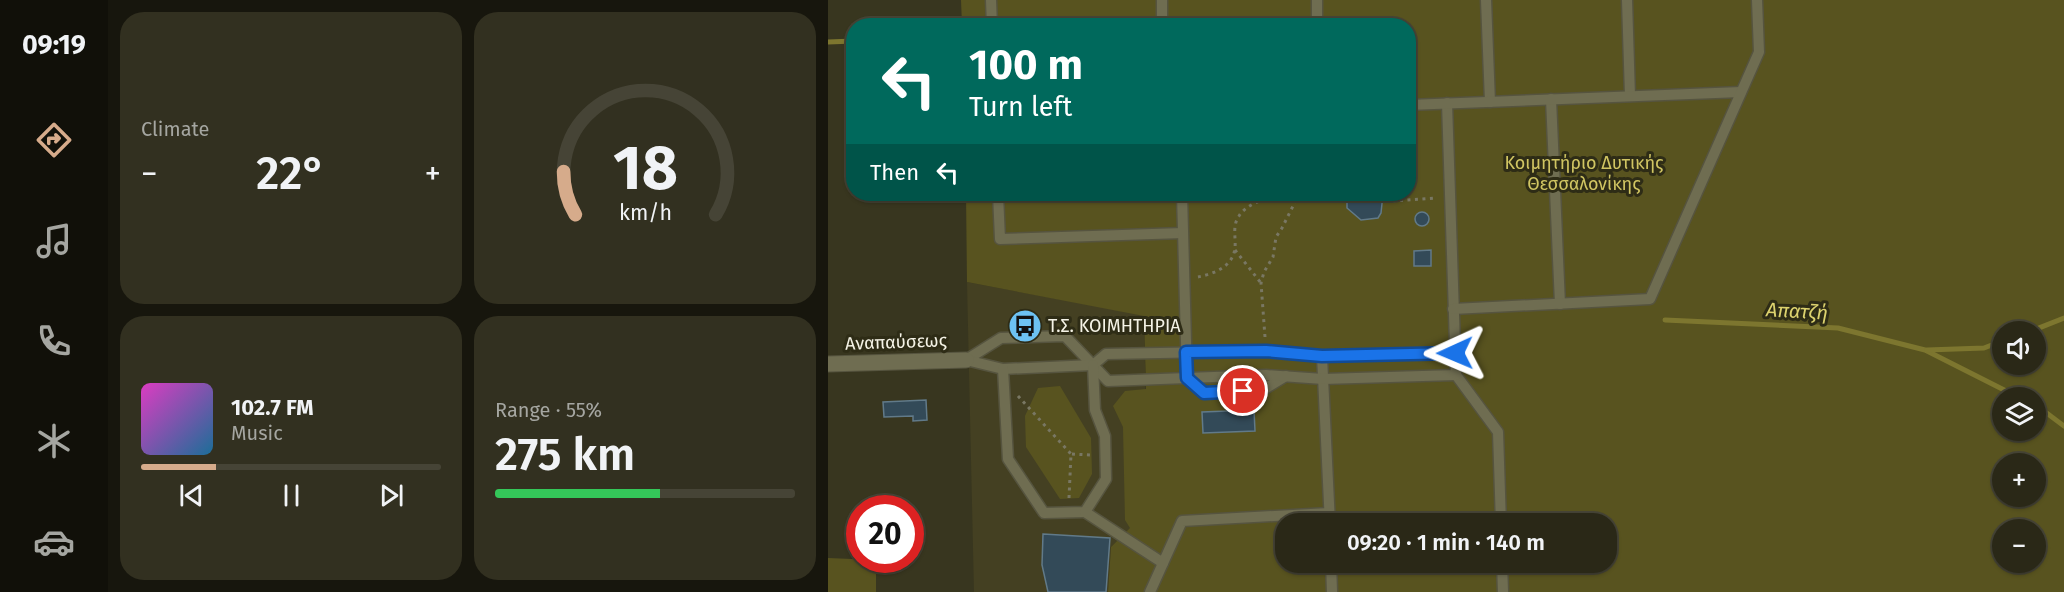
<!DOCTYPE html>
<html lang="en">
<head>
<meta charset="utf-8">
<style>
  :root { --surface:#2a2817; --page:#323020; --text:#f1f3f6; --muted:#a5a6a1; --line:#464436; --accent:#d6ab8b }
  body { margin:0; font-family:"Fira Sans",sans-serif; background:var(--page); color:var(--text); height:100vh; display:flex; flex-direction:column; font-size:22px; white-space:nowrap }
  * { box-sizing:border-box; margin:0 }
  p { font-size:20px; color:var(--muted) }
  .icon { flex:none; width:33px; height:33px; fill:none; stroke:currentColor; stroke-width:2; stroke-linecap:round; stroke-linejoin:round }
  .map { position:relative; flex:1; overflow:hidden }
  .side { display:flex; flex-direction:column; gap:12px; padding:12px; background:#17160d; width:720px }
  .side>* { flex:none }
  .hud { position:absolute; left:18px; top:18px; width:570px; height:183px; border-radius:24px; box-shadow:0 2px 4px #0004,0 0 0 2px var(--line); background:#00695c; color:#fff; overflow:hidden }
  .tools { position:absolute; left:1164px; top:321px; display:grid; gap:12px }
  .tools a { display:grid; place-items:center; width:54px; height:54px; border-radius:50%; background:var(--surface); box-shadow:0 2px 4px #0004,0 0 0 2px var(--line); font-size:30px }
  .speed { position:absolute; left:18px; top:495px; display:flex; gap:12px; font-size:30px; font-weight:700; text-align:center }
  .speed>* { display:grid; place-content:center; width:78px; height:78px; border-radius:50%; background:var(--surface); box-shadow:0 2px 4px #0004,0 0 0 2px var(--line); line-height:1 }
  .speed .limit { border:9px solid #d22; background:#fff; color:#111 }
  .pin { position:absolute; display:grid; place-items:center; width:51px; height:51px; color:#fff; margin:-26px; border:3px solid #fff; border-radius:50%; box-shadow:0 2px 6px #0007 }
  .me { position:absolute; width:66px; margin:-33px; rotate:269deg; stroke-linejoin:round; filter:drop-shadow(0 0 4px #0008) }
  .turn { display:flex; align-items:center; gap:21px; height:126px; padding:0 24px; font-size:27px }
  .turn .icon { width:78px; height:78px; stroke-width:2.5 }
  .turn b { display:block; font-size:42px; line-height:51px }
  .then { display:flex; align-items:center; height:57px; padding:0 24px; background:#0003; gap:12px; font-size:22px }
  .big { font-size:45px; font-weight:600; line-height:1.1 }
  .side .widget { flex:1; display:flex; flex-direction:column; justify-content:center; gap:9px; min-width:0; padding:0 21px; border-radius:24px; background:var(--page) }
  .side .dial { align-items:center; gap:0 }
  .dial svg { height:156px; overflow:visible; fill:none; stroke:var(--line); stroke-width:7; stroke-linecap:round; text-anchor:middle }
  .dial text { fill:var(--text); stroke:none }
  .song { display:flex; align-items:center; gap:18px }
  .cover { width:72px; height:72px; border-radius:9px; background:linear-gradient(135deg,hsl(310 70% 55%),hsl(200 70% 35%)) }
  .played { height:6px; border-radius:3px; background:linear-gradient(90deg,var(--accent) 25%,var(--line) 25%) }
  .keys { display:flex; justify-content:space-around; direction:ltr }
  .heat { display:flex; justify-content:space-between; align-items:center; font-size:33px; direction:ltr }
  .charge { height:9px; border-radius:4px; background:linear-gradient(90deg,#34c759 55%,var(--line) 0) }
  .side .tiles { flex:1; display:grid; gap:12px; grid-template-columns:repeat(2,1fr) }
  .trip { position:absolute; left:447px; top:513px; width:342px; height:60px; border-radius:24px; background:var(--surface); box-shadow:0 2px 4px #0004,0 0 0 2px var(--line); font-weight:600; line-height:60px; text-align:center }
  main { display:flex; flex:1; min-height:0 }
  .menu { display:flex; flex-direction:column; width:108px; justify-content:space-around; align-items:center; background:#111009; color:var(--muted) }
  .menu .icon { width:42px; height:42px }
  .menu .selected { color:var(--accent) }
  .menu b { font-size:27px; color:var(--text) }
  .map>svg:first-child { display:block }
  .built { fill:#444022 }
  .green { fill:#58531f; fill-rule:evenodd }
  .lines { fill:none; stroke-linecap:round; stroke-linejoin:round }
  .stream { stroke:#7d762f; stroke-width:5 }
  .building { fill:#334a58; stroke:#617a89; stroke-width:1.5 }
  .lane-casing { stroke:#56543f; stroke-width:13 }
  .street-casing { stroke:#56543f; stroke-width:17 }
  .path { stroke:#797763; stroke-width:3; stroke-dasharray:3 4.5; stroke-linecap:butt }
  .lane { stroke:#6f6d51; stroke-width:10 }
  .street { stroke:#6f6d51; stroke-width:15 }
  .route-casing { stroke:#114b97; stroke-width:15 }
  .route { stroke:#1a73e8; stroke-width:10 }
  .labels { text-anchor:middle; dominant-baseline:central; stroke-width:6; stroke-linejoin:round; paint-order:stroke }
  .park-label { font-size:18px; fill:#d0c562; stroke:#2e2c16 }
  .poi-label { font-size:18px; fill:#f5f3e6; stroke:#2e2c16; text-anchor:start }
  .street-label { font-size:18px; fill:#f5f3e6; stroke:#2e2c16 }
  .water-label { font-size:20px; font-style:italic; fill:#dcd26e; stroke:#2e2c16 }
</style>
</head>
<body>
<main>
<nav class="menu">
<b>09:19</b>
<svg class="icon selected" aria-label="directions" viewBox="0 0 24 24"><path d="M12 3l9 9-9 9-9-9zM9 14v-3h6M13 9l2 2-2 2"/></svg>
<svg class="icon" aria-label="music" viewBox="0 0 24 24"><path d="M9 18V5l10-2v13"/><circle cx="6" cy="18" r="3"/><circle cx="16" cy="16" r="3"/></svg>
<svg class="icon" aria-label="phone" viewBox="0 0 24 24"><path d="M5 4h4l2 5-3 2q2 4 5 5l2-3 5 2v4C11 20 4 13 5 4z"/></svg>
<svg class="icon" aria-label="climate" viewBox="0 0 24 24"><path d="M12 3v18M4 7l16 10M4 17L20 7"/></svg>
<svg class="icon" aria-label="car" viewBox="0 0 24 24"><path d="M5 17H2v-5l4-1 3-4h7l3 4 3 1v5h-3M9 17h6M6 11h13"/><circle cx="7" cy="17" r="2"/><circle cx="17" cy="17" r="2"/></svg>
</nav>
<section class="side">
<div class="tiles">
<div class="widget"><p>Climate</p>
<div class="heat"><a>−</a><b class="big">22°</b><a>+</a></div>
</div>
<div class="widget dial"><svg viewBox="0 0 100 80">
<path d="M14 69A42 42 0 1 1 86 69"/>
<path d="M14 69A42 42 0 0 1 8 47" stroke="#d6ab8b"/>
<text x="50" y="56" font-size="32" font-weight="700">18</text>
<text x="50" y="72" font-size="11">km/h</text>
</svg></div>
<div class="widget">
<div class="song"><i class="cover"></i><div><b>102.7 FM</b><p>Music</p></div></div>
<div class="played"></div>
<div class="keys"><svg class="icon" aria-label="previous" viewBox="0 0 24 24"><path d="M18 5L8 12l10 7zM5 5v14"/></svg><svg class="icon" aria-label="pause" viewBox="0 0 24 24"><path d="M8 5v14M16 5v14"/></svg><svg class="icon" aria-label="next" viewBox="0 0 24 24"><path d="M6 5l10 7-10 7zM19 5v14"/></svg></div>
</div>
<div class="widget"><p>Range · 55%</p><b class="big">275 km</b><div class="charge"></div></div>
</div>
</section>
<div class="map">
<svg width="1236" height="592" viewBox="0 0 1236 592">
  <rect width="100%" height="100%" fill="#38361f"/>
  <polygon class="built" points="139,282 316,315 320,511 283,547 280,592 146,592"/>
  <g class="green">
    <path d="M133,0H1236V592H280L283,547L302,528L297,520L295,427L285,406L297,391L318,389L316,316L139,282L138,194H580V26L134,25ZM1174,332H1208V364H1174ZM1174,398H1208V430H1174ZM1174,464H1208V496H1174ZM458,524H778V562H458ZM1174,530H1208V562H1174Z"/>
    <polygon points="232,386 263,438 264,474 251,498 232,499 198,447 197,416 210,388"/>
    <polygon points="0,558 48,560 48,592 0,592"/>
  </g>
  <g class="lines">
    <g class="stream">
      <polyline points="0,42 26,41"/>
      <polyline points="837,320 1010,328 1097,350 1192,398"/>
      <polyline points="1201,332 1236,318"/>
      <polyline points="1099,350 1156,348 1174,341"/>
      <polyline points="1208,405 1236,426"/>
    </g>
  </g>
  <g class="building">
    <polygon points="519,194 555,194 553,213 550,218 533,220 519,208"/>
    <circle cx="594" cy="219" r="7"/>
    <polygon points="603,250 603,266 586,266 586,251"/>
    <polygon points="98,400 99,420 85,421 85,416 56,417 55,402"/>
    <polygon points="426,410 427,431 375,433 374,412"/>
    <polygon points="215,534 282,538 278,592 220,592 214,565"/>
  </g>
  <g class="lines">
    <g class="lane-casing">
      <g id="lane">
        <polyline points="163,0 164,26"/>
        <polyline points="334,0 334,26"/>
        <polyline points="489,0 489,26"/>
        <polyline points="658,0 662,102"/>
        <polyline points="799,0 802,96"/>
        <polyline points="723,99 732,304"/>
        <polyline points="619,103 628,375 670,432 673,524"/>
        <polyline points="580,105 913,92"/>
        <polyline points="170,194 172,239 355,233"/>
        <polyline points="354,194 359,378 376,393 435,390 458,376"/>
        <polyline points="625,309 822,299 931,52 929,0"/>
        <polyline points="494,356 502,524"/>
        <polyline points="138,360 173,338 237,336 280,381 438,375 495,379 628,375"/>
        <polyline points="138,360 175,369 265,365 278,354 438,351 494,356 627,353"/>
        <polyline points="175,369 180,459 216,513 257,512 278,479 277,436 267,410 265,365"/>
        <polyline points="257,512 335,563"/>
        <polyline points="503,562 504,592"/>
        <polyline points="674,562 675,592"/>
        <polyline points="322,592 354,521 501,513"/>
      </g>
    </g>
    <g class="street-casing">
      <polyline id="street" points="0,364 138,360"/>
    </g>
    <g class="path">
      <polyline points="564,194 564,201 608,198"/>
      <polyline points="407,250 433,283"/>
      <path d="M370,277C385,274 405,267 407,248C408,237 404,226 411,216C418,204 439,198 451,194"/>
      <polyline points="437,337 433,283 436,272 445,257 448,237 454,228 469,198 468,194"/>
      <polyline points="190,396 243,454"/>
      <polyline points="241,498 243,454 264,455"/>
    </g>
    <use href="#lane" class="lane"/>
    <use href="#street" class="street"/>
  </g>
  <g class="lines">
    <g class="route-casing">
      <polyline id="route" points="415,391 376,393 359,378 358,352 438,351 494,356 627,353"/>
    </g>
    <use href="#route" class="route"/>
  </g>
  <defs>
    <g id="bus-disc" transform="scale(1.725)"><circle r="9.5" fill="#6dc2f3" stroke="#2e2c16"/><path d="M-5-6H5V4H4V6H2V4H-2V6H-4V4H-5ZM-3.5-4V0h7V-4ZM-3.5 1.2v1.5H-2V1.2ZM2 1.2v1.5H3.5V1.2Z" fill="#111"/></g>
  </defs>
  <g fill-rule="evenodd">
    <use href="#bus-disc" x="197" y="326"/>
  </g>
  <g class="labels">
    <g class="park-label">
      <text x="756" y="163">Κοιμητήριο Δυτικής<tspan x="756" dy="21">Θεσσαλονίκης</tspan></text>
    </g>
    <g class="poi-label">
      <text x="220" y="326">Τ.Σ. ΚΟΙΜΗΤΗΡΙΑ</text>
    </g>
    <g class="street-label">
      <text transform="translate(68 342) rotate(-2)">Αναπαύσεως</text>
    </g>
    <g class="water-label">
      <text transform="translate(969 311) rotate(3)">Απατζή</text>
    </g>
  </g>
</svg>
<div class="tools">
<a><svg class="icon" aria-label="sound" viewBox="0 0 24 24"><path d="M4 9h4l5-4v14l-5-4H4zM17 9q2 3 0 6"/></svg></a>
<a><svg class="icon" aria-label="layers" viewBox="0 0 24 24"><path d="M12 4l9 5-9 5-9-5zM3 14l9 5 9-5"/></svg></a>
<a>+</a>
<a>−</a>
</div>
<div class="speed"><div class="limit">20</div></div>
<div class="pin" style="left:415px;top:391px;background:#d93025"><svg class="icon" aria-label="arrive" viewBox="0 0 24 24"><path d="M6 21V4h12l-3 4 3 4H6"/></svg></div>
<svg class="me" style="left:627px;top:353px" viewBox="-20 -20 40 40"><path d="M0-17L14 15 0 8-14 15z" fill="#1a73e8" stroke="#fff" stroke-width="4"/></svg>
<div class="trip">09:20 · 1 min · 140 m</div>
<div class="hud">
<div class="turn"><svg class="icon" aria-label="left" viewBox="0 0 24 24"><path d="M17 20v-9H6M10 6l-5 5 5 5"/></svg><div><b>100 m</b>Turn left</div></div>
<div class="then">Then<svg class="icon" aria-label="left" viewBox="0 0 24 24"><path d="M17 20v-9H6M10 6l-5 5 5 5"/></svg></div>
</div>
</div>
</main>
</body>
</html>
